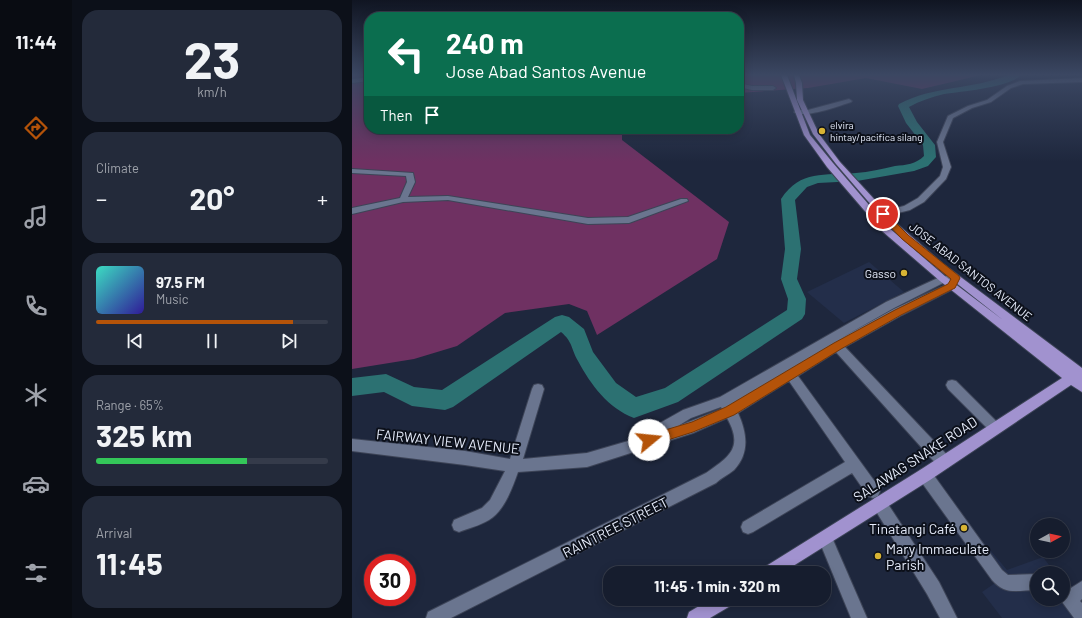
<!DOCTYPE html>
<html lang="en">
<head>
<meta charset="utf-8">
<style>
  :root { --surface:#161d2e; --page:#232a3a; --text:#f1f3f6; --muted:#9ea2aa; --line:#353b4a; --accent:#b45309 }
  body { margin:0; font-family:Barlow,sans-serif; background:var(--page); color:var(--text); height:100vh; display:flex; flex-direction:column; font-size:15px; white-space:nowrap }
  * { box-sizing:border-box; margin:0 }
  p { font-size:13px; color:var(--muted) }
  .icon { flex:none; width:22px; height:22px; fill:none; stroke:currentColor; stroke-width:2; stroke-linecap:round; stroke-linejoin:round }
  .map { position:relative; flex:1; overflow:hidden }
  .drawer { display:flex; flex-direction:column; gap:10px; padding:10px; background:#0c1019; width:280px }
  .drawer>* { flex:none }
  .banner { position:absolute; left:12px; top:12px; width:380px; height:122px; border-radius:16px; box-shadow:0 2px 10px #0003,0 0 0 1px var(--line); background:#0b6e4f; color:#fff; overflow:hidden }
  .needle { width:26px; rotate:82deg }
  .fabs { position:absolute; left:678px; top:518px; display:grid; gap:8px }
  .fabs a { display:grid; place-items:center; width:40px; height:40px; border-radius:50%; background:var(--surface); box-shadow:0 2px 10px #0003,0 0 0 1px var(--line); font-size:20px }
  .speed { position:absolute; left:12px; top:554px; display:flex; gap:8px; font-size:20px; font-weight:700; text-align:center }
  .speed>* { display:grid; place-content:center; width:52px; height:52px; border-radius:50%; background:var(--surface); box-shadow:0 2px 10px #0003,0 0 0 1px var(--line); line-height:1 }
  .speed .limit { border:6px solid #d22; background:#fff; color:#111 }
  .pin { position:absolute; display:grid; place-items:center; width:34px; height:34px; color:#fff; margin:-17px; border:2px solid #fff; border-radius:50%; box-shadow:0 1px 4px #0007 }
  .me { position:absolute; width:44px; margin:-22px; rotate:73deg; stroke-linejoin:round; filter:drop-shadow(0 0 3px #0008) }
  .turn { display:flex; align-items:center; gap:14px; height:84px; padding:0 16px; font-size:18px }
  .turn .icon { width:52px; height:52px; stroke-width:2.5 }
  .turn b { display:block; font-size:28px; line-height:34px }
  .then { display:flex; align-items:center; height:38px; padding:0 16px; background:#0003; gap:8px; font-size:15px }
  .big { font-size:30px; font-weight:700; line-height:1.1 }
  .drawer .widget { flex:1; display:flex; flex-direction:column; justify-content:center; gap:6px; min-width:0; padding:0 14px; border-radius:16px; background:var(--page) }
  .drawer .dial { align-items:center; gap:0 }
  .dial b { font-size:52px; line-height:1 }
  .song { display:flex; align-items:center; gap:12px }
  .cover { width:48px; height:48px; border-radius:6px; background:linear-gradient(135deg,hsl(170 70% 55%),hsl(250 70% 35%)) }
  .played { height:4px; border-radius:2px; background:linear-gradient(90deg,var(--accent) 85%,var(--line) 85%) }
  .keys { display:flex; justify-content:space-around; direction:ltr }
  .heat { display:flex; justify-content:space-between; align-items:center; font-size:22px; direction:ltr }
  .charge { height:6px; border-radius:3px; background:linear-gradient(90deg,#34c759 65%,var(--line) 0) }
  .trip { position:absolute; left:251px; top:566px; width:228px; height:40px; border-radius:16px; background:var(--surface); box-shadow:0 2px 10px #0003,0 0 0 1px var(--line); font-weight:700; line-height:40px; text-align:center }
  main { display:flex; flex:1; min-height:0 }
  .dock { display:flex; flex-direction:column; width:72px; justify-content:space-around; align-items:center; background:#090c12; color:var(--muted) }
  .dock .icon { width:28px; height:28px }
  .dock .active { color:var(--accent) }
  .dock b { font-size:18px; color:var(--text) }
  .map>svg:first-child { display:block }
  .built { fill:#232e4a }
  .green { fill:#6f3162 }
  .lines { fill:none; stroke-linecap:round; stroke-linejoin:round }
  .river { fill:#2c7172; fill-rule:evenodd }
  .minor-casing { stroke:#3d4457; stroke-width:2 }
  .major-casing { stroke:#3d4457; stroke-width:2 }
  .minor { fill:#6a758f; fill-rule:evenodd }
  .major { fill:#a192cf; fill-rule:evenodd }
  .route { fill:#b45309; stroke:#753606 }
  .poi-dot { fill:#d8b434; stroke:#0c101a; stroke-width:1.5 }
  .labels { text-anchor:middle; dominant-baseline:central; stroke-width:4; stroke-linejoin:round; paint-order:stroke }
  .far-poi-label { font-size:10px; fill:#e6ecfb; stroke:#0c101a; text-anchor:start }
  .street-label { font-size:12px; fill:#e6ecfb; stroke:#0c101a }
  .poi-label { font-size:12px; fill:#e6ecfb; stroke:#0c101a; text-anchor:end }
  .near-street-label { font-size:14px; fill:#e6ecfb; stroke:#0c101a }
  .near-poi-label { font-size:14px; fill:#e6ecfb; stroke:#0c101a; text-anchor:end }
</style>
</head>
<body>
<main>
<nav class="dock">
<b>11:44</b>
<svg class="icon active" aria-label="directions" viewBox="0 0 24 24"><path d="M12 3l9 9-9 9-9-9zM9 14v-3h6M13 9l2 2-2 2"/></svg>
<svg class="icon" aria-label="music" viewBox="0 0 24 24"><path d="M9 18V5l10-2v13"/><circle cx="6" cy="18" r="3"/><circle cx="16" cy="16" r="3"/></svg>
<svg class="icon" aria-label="phone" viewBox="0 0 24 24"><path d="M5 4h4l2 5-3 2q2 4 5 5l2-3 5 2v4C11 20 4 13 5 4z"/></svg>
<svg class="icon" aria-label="climate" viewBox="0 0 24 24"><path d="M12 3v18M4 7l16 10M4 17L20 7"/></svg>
<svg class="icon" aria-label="car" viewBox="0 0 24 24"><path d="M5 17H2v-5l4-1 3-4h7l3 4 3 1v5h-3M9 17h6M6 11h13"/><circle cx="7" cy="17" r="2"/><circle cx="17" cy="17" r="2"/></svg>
<svg class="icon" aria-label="filters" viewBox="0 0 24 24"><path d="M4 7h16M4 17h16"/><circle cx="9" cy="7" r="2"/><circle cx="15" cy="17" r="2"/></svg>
</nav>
<section class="drawer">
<div class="widget dial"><b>23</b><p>km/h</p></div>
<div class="widget"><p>Climate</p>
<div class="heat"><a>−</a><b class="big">20°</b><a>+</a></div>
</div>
<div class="widget">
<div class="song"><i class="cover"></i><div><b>97.5 FM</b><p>Music</p></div></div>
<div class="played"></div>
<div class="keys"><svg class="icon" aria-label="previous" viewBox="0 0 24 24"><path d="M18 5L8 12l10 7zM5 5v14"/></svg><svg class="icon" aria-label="pause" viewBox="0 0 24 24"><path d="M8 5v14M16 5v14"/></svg><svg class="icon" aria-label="next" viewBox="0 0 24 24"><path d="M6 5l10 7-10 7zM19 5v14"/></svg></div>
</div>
<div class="widget"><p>Range · 65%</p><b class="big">325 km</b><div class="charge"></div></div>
<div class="widget"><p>Arrival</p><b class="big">11:45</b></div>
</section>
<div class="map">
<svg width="730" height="618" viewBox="0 0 730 618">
  <rect width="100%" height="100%" fill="#1e273d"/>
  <g class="built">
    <polygon points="517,262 552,292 492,323 455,292"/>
    <polygon points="590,493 655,570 691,557 703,573 685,573 685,599 711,599 730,618 650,618 630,592 643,583"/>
  </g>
  <g class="green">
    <polygon points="0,75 17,75 17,129 270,129 270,140 377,222 365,259 245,335 235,311 217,304 153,313 105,346 62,359 0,369"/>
    <polygon points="387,75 629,75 570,89 514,78 456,88 387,93"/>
  </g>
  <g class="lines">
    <path class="river" d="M656,75H669C656,88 611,91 592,94C579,97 568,101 557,107L565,122L583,145L584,157L576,166L562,171L505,181L466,183L455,187L443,200L449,249L445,279L454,299L453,314L450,319L326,402L282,418C256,408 239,385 226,361C219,349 221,342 209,332L101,407L93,410L60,406L32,392L0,396V378L34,374L62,387L90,390L203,317L210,315L217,317L232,329L241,352L264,383L284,397L313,388L435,310L436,299L429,279L433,249L429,199C449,169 472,176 504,173C517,172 530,169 543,166C554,165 564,164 572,156L571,145L554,123L546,106L547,104C583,85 620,90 656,75Z"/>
    <g class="minor-casing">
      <g id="minor">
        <polygon points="17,77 17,81 0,83 0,79"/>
        <polygon points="730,78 730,82 671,84 659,88 639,102 620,108 601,118 591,142 599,167 594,179 572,202 558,210 522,219 518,216 519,214 552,206 566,198 588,176 591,167 585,142 596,116 616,106 635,100 655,86 668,81"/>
        <polygon points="387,83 400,86 421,86 424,88 421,90 400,90 387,87"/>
        <path d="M497,99L500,101L499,102C487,106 452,119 442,112L445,110H456Z"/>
        <polygon points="0,169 61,173 63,182 56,197 96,196 236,218 276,217 329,199 335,199 336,201 277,223 236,224 96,200 51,202 0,214 0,208 48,198 55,182 54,176 0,173"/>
        <path d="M604,275L609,278L603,288L550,315L493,347L597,457L599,462L597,467L592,469L587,467L484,352L446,376L526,486L528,491L526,496L521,498L516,496L500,473L401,532L396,534L391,532L389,527L391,522L493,462L437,381L386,413C395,433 398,453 382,470C376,475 369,478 364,483L99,618H74L76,612L354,473C377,457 392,448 375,418L341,433L235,467L166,472C160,489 152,511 137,520C127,526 117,528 107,532L102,530L100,525L102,520L130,508L138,500L153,471L113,465L0,451V439L113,451L158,459L180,389L182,385L186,384L190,385L192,389L171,459L235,453L290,437L292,432L331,410L368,397L534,302L588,277ZM593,282H597L596,284L542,309L489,338L542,308ZM369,407L370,409L326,426L339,418Z"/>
        <polygon points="600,380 604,381 647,424 649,428 647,432 643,434 639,432 596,389 594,385 596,381"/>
        <path d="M573,468L578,470L650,570L656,575L685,574V590C665,590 654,596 640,580L568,480L566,475L568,470Z"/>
        <polygon points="527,496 532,498 587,582 605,618 588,618 575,594 522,508 520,503 522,498"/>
        <polygon points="473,531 478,533 515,618 499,618 466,538 468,533"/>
        <polygon points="730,581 730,599 728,601 730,603 730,618 722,618 708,599 711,599 711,582 717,584 719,588"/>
      </g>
    </g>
    <g class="major-casing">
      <g id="major">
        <polygon points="429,75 435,75 458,135 481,163 536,227 594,277 651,320 584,267 539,228 484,164 461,134 445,100 444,83 442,75 447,75 450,83 451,100 467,134 488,162 545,224 590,263 730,368 730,392 719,385 578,480 430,573 408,573 411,568 568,470 710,378 588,281 530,231 475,167 452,135"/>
        <polygon points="359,599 382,599 380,605 358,618 335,618 337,612"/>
      </g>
    </g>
    <use href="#minor" class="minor"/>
    <use href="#major" class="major"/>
  </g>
  <linearGradient id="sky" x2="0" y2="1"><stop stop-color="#101522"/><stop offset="0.46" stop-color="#3b4762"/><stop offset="1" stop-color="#3b4762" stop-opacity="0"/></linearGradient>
  <rect width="730" height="162" fill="url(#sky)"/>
  <polygon class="route" points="528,212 533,212 556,235 607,276 608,278 603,288 549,315 489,349 382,415 341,432 297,446 293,444 291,440 293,436 340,422 374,407 482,343 543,310 596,284 599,279 550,239 528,216"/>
  <g class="poi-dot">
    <circle cx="470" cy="131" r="4"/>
    <circle cx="552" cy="273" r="4"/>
    <circle cx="612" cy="528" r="4"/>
    <circle cx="526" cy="556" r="4"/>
  </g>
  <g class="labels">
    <g class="far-poi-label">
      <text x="478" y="125">elvira<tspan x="478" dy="12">hintay/pacifica silang</tspan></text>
    </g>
    <g class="street-label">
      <text transform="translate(619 271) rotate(38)">JOSE ABAD SANTOS AVENUE</text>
    </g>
    <g class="poi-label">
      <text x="544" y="273">Gasso</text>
    </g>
    <g class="near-street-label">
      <text transform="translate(96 441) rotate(6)">FAIRWAY VIEW AVENUE</text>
      <text transform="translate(563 459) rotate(-33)">SALAWAG SNAKE ROAD</text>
      <text transform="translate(263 527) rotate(-27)">RAINTREE STREET</text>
    </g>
    <g class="near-poi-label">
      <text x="604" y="528">Tinatangi Café</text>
      <text x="534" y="548" text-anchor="start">Mary Immaculate<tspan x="534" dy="16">Parish</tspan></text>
    </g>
  </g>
</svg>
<div class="fabs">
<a><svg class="needle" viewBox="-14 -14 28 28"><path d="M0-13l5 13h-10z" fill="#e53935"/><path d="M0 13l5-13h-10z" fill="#9ea2aa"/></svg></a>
<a><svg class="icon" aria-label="search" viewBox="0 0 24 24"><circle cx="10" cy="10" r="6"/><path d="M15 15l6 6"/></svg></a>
</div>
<div class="speed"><div class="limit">30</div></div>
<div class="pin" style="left:531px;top:214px;background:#d93025"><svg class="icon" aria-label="arrive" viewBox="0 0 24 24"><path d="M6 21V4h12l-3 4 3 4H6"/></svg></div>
<svg class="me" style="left:297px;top:440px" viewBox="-20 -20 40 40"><circle r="19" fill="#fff"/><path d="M0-13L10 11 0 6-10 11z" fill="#b45309"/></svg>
<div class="trip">11:45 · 1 min · 320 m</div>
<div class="banner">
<div class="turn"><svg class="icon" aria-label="left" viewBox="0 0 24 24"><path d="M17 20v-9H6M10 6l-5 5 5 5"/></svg><div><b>240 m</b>Jose Abad Santos Avenue</div></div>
<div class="then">Then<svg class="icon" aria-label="arrive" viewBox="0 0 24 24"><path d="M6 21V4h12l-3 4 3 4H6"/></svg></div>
</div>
</div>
</main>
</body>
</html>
